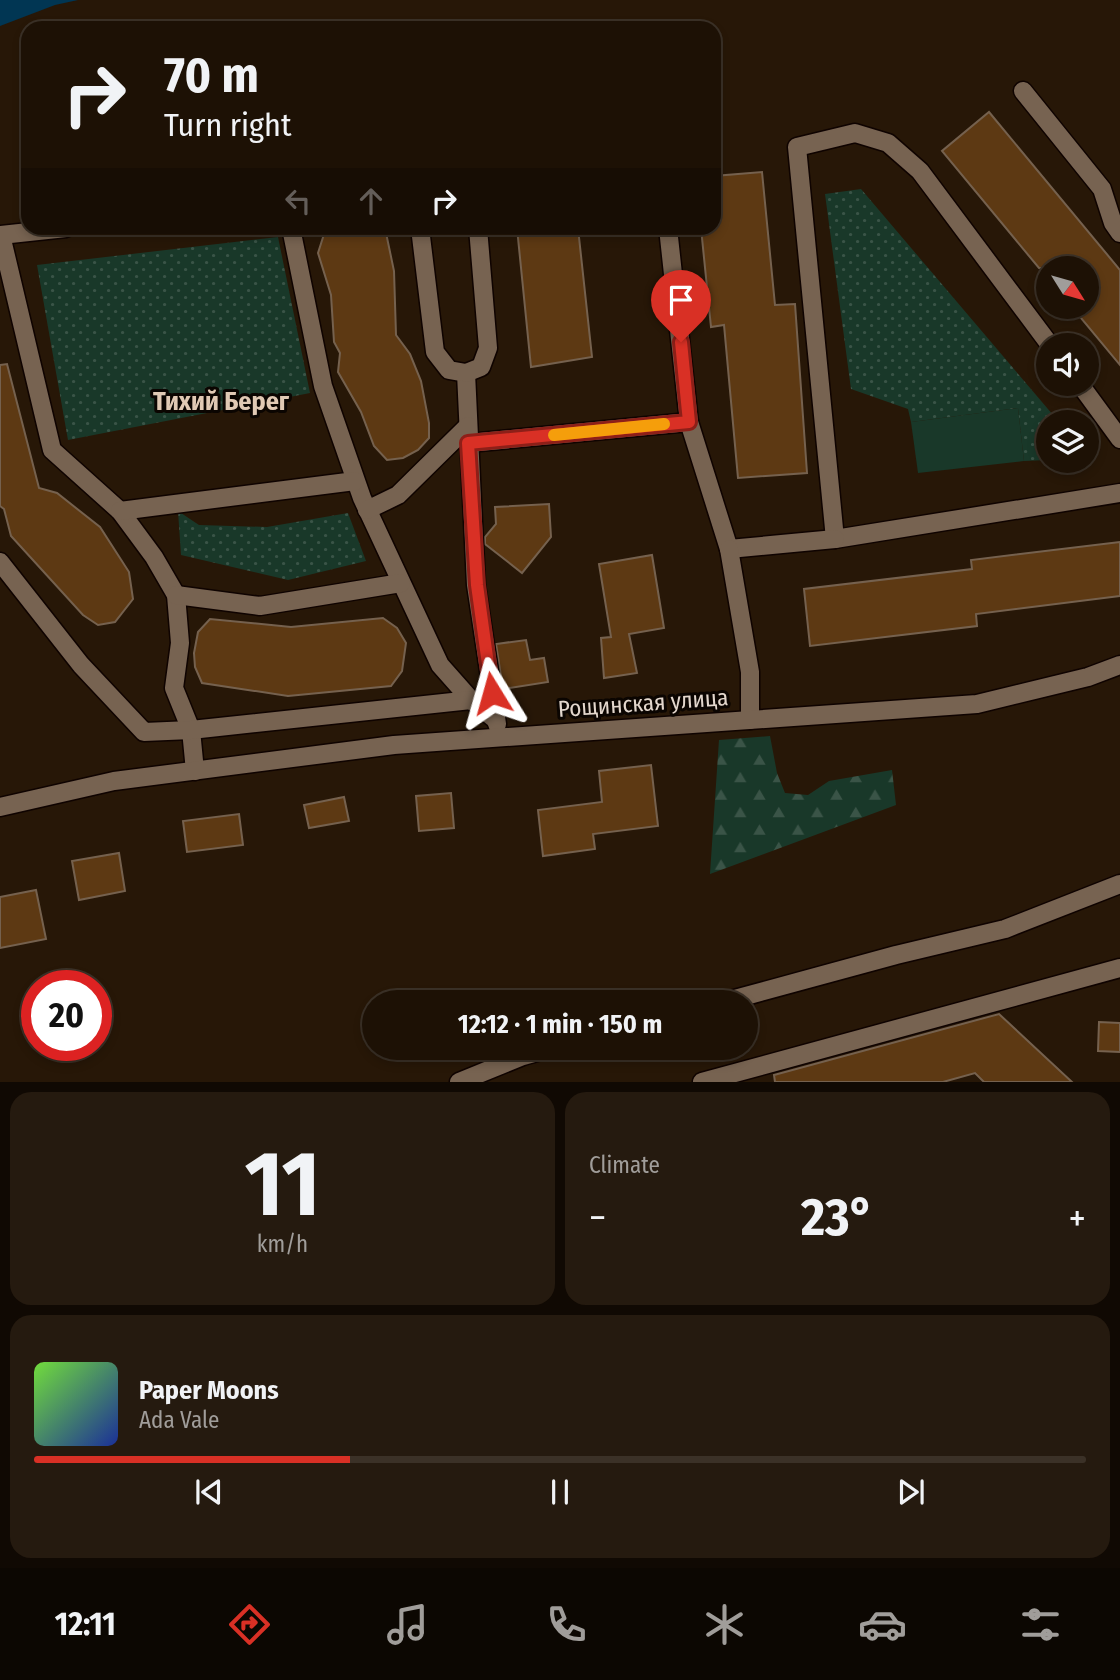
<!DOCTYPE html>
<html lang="en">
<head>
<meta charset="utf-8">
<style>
  :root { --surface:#1d1105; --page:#251a0f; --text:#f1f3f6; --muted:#a09d9a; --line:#3b3127; --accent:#d93025 }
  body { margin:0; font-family:"Fira Sans Condensed",sans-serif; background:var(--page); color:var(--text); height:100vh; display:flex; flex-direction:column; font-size:26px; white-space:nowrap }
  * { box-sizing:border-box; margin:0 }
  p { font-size:23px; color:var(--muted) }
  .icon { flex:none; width:38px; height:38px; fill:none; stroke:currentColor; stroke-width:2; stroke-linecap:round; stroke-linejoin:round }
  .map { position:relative; height:1082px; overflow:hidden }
  .sheet { display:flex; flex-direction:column; gap:10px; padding:10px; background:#100903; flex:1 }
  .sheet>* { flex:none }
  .hud { position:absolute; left:21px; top:21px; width:700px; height:214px; border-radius:21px; box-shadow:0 4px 10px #0003,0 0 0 2px var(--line); background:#1d1105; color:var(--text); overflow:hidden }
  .needle { width:46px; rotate:127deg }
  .buttons { position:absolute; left:1036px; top:256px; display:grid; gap:14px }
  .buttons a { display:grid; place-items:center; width:63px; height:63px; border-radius:50%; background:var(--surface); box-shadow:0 4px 10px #0003,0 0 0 2px var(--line); font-size:35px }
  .speed { position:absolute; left:21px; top:970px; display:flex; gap:14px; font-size:35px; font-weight:700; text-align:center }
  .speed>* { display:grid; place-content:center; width:91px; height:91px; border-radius:50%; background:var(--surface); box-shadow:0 4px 10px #0003,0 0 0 2px var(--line); line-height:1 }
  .speed .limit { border:10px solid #d22; background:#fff; color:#111 }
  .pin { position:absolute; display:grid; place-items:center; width:60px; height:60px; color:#fff; margin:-72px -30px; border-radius:50% 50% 50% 0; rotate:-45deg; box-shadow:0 0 7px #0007 }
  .pin .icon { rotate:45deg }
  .me { position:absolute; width:77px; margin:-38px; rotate:352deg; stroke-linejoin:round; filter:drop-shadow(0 0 5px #0008) }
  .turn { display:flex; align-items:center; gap:24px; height:147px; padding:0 28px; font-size:32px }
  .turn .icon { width:91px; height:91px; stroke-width:2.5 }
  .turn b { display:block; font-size:49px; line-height:60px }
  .lanes { display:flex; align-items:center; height:66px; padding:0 28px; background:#0003; justify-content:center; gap:35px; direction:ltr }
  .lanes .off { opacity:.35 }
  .big { font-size:52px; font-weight:700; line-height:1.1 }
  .sheet .card { flex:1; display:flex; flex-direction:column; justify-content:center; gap:10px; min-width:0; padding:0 24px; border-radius:21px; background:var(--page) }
  .sheet .dial { align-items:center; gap:0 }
  .dial b { font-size:91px; line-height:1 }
  .song { display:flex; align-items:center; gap:21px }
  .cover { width:84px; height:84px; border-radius:10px; background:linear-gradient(135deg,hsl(100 70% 55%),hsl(230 70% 35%)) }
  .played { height:7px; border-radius:4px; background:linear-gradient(90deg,var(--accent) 30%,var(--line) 30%) }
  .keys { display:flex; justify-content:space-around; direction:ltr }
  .heat { display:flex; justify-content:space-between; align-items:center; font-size:38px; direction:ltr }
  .sheet .tiles { flex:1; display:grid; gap:10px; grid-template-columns:1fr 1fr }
  .card:last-child { grid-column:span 2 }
  .trip { position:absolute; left:362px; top:990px; width:396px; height:70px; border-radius:35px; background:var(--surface); box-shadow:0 4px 10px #0003,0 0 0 2px var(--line); font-weight:700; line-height:70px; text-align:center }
  .tab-bar { display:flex; height:112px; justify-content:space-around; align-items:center; background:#0c0702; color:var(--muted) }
  .tab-bar .icon { width:49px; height:49px }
  .tab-bar .current { color:var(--accent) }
  .tab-bar b { font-size:32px; color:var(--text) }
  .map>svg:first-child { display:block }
  .grass { fill:#193829 }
  .forest { fill:url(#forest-firs) }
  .park { fill:url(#park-dots) }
  .water { fill:#013653 }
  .building { fill:#5d3913; stroke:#75614e; stroke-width:2 }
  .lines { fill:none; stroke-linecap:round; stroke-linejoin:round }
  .minor-casing { stroke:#0f0300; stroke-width:21 }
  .minor { stroke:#776351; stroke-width:18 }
  .route-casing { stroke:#8d1f18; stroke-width:18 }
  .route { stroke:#d93025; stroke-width:12 }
  .slow { stroke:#f59e0b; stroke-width:12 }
  .labels { text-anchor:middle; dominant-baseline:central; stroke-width:6; stroke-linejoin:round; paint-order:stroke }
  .street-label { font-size:23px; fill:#e3d7cd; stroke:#0b0501 }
  .quarter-label { font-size:26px; font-weight:bold; fill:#e0c9b4; stroke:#0b0501 }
</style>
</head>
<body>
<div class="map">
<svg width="1120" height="1082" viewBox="0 0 1120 1082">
  <defs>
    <pattern id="forest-firs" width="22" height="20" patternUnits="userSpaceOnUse" patternTransform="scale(1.75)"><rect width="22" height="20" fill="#193829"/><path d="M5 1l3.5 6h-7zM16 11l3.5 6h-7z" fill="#3a5447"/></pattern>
    <pattern id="park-dots" width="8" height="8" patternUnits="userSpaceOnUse" patternTransform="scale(1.75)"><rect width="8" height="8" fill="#193829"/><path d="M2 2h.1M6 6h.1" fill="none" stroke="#3a5447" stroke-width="1.8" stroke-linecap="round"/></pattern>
  </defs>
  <rect width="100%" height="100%" fill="#271707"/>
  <polygon class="grass" points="1018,408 1024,461 918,473 911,422"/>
  <polygon class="forest" points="770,736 777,773 785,793 808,795 829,781 892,770 896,805 710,874 719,740"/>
  <g class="park">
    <polygon points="861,189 1059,422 1048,422 1048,460 1024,461 1018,408 911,422 908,409 851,389 825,194"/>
    <polygon points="278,237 310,393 68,440 37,265"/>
    <polygon points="178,511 199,525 267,527 348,513 366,561 288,580 181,555"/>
  </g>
  <polygon class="water" points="0,0 78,0 55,5 0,26"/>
  <g class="building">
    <polygon points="989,112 1120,270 1120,365 1071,306 1087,306 1087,268 1039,268 942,151"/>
    <polygon points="762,172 775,305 795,304 807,473 738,478 724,325 711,327 701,228 714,228 714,176"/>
    <polygon points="326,228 385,228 394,271 396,335 410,354 421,381 429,423 429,438 418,450 403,458 387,460 374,446 361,412 338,372 340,353 334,342 331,295 318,253"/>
    <polygon points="517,228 578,228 592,357 531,367"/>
    <polygon points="7,364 39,488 57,493 100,527 129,572 133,599 115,622 98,625 83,615 11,536 4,509 0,506 0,365"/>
    <polygon points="549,504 551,537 522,573 485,544 485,537 496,524 495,507"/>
    <polygon points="1120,542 1120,596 976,614 977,626 810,646 804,589 972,569 971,560"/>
    <polygon points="652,555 664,628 629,634 637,673 604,678 601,638 611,637 599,564"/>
    <polygon points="383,618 397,628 406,643 402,671 391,686 288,696 202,683 195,667 194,653 198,632 210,619 291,627"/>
    <polygon points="526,640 530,660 544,658 548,682 503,689 496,644"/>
    <polygon points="651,765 658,826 593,834 595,849 543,856 538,810 602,802 599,771"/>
    <polygon points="451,793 454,828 419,831 416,796"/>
    <polygon points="344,797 349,821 309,828 304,805"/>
    <polygon points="239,814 243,845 187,852 183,821"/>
    <polygon points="119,853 125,891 79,900 72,861"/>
    <polygon points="36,890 46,939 0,948 0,897"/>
    <polygon points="999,1014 1072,1082 984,1082 975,1073 943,1082 775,1082 774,1075"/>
    <polygon points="1099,1022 1120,1023 1120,1052 1098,1051"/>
  </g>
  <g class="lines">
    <g class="minor-casing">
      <g id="minor">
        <polyline points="1023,91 1102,189 1113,223 1120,233"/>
        <polyline points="66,228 1,235 52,450 120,511 154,557 176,595 180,643 174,688 191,730 195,771"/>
        <polyline points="291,228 323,386 362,498 440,665 471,700 496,720"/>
        <polyline points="420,228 435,352 449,370 466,373 476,585 497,724"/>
        <polyline points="668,228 689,422"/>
        <polyline points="1050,345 920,171 888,143 855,133 797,147 835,539 1120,493"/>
        <polyline points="466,373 481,367 488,348 478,228"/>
        <polyline points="1079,383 1120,439"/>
        <polyline points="469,443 689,422 729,549 835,539"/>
        <polyline points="367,510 398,495 468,426"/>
        <polyline points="120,511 355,481"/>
        <polyline points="729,549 750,672 750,720"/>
        <polyline points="0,562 81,665 144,732 191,730 471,700"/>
        <polyline points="176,595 260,606 401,583"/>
        <polyline points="0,807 114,781 394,745 977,704 1088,677 1120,665"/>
        <polyline points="720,1003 896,955 1005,929 1120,884"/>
        <polyline points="459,1082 523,1056 552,1048"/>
        <polyline points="702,1082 1120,968"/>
      </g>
    </g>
    <use href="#minor" class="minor"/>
  </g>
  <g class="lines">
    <g class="route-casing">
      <polyline id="route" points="492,693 477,585 468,443 689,422 681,342"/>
    </g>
    <use href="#route" class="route"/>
    <polyline class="slow" points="554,435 664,424"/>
  </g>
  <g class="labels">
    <g class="street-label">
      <text transform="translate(643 703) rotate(-4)">Рощинская улица</text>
    </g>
    <g class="quarter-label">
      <text x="221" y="401">Тихий Берег</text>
    </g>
  </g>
</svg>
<div class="buttons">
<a><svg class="needle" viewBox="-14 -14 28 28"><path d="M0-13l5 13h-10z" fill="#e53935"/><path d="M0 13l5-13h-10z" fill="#a09d9a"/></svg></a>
<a><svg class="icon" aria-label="sound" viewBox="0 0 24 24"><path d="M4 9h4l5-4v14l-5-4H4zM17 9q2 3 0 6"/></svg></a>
<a><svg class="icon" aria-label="layers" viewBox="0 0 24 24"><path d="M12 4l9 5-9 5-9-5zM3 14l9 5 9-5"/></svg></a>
</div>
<div class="speed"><div class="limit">20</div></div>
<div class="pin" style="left:681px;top:342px;background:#d93025"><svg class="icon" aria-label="arrive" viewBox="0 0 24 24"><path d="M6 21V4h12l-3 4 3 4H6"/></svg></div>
<svg class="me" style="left:492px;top:693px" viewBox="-20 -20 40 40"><path d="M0-17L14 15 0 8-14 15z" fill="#d93025" stroke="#fff" stroke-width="4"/></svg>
<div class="trip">12:12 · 1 min · 150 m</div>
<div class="hud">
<div class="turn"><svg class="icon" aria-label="right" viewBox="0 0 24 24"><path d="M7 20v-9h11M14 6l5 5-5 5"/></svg><div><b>70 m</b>Turn right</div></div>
<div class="lanes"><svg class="icon off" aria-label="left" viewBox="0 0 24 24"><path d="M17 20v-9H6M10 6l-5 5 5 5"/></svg><svg class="icon off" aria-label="ahead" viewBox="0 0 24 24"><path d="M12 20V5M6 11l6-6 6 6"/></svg><svg class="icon" aria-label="right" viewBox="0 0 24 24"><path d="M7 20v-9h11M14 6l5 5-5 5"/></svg></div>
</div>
</div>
<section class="sheet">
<div class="tiles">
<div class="card dial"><b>11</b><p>km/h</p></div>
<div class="card"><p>Climate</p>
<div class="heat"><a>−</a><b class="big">23°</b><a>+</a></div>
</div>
<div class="card">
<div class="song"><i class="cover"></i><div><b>Paper Moons</b><p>Ada Vale</p></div></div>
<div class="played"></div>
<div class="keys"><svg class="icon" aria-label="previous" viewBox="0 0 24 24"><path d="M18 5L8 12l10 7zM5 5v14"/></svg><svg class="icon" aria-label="pause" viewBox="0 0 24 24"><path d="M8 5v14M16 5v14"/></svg><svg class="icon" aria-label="next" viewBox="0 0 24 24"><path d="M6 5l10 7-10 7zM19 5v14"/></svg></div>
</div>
</div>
</section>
<nav class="tab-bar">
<b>12:11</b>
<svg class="icon current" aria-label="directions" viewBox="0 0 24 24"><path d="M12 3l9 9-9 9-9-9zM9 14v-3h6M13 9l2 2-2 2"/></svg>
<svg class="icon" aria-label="music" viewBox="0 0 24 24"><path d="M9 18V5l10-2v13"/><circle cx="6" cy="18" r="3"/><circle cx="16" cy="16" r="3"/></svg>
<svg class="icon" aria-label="phone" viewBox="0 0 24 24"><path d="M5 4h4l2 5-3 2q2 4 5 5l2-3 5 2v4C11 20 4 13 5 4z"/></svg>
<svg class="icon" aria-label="climate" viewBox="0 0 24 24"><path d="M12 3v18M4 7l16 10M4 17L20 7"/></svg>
<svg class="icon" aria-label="car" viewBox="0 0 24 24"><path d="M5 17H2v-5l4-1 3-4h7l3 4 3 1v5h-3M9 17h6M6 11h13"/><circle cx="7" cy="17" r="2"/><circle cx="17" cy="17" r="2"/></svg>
<svg class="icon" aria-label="filters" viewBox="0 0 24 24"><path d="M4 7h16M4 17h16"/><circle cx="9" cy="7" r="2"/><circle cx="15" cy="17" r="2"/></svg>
</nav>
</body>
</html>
